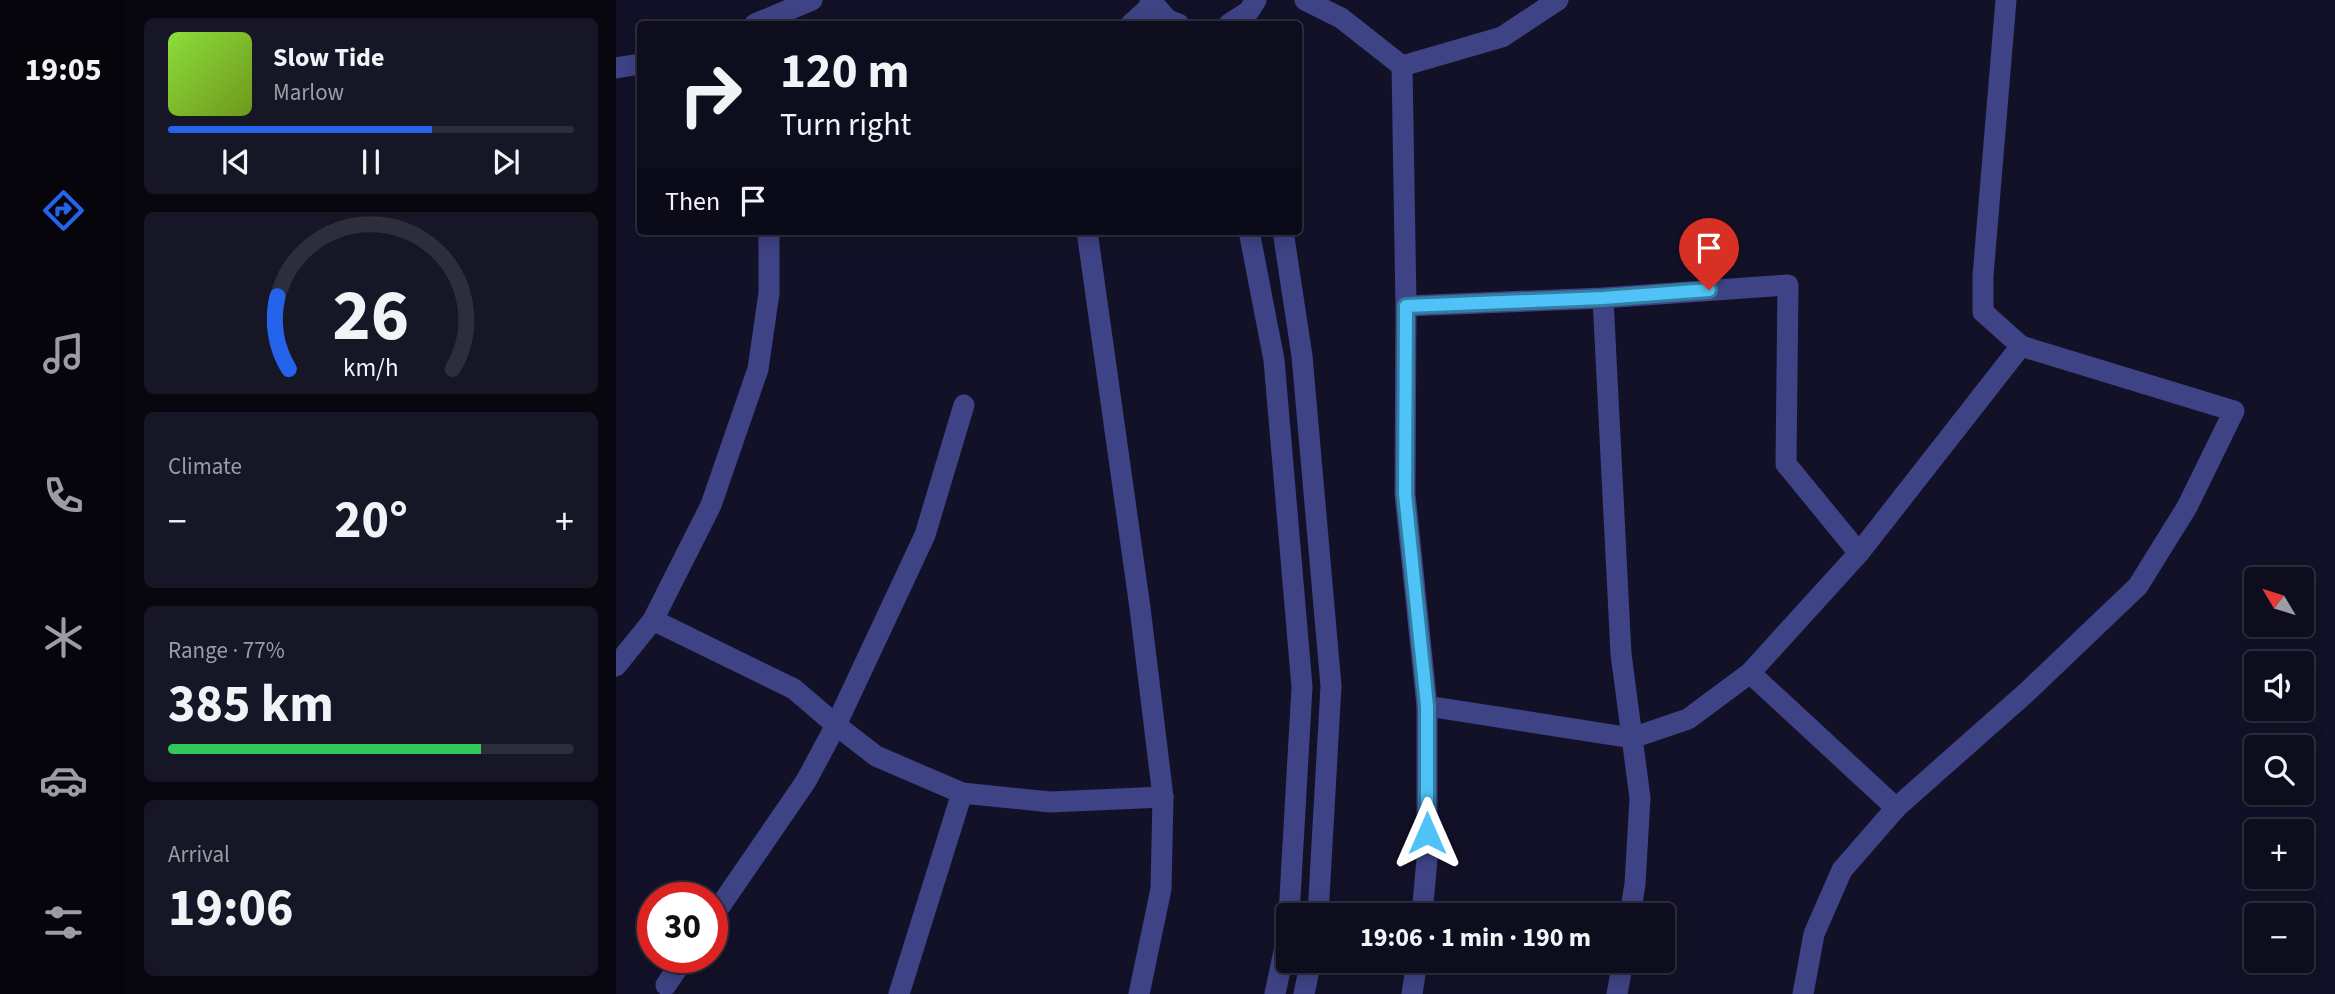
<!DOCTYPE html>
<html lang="en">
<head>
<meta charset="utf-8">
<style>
  :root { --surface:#0e0d1e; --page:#171627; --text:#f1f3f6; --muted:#9b9ca4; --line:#2e2d3c; --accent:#2563eb }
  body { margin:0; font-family:"Source Sans 3",sans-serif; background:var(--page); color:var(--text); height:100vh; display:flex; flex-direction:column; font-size:26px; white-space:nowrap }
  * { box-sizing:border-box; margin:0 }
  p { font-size:23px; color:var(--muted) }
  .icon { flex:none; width:38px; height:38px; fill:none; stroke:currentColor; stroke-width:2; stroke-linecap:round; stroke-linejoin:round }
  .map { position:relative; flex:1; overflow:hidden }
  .side { display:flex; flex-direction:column; gap:18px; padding:18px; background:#080710; width:490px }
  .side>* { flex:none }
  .banner { position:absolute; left:21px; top:21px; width:665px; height:214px; border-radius:7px; box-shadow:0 4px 18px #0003,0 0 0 2px var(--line); background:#0e0d1e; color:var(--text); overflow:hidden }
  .needle { width:46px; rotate:308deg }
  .tools { position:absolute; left:1628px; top:567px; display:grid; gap:14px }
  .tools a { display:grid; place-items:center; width:70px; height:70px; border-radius:7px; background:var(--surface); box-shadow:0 4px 18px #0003,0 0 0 2px var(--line); font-size:35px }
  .speed { position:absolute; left:21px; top:882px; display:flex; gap:14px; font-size:35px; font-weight:700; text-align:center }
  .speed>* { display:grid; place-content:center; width:91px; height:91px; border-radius:50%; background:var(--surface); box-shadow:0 4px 18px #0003,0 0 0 2px var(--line); line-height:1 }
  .speed .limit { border:10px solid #d22; background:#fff; color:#111 }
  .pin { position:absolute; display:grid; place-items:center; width:60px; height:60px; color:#fff; margin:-72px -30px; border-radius:50% 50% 50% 0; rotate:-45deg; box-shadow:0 0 7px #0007 }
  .pin .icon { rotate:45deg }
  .me { position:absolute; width:77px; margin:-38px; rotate:0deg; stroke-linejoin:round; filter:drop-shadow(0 0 5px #0008) }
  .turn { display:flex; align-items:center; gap:24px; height:147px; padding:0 28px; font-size:32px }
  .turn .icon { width:91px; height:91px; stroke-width:2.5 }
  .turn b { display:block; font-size:49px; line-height:60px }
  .then { display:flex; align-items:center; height:66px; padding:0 28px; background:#0003; gap:14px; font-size:26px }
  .big { font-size:52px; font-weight:700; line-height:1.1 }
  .side .card { flex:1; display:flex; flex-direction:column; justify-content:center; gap:10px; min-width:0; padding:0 24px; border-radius:10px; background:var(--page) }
  .side .dial { align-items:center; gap:0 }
  .dial svg { height:182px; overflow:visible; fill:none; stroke:var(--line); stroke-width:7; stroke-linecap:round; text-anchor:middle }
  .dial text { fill:var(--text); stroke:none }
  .song { display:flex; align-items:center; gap:21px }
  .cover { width:84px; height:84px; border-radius:10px; background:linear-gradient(135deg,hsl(90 70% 55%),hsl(80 70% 35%)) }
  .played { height:7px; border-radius:4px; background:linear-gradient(90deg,var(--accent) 65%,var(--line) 65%) }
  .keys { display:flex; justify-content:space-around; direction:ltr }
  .heat { display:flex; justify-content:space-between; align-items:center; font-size:38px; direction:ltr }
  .charge { height:10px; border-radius:5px; background:linear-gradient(90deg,#34c759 77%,var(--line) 0) }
  .trip { position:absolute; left:660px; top:903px; width:399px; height:70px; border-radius:7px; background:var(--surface); box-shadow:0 4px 18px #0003,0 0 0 2px var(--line); font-weight:700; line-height:70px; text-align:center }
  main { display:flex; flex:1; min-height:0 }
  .menu { display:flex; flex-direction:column; width:126px; justify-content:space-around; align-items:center; background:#06050c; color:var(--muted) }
  .menu .icon { width:49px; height:49px }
  .menu .on { color:var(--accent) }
  .menu b { font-size:32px; color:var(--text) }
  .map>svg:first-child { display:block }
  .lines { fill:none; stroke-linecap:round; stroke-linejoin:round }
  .street { stroke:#3e4385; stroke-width:21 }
  .route-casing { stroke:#337fa1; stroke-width:18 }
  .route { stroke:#4fc3f7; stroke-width:12 }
</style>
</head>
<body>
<main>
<nav class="menu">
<b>19:05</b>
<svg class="icon on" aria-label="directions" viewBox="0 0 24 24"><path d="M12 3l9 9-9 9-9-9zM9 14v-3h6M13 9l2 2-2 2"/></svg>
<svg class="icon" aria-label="music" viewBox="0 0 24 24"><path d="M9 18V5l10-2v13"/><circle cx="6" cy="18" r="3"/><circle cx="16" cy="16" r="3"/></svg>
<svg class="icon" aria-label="phone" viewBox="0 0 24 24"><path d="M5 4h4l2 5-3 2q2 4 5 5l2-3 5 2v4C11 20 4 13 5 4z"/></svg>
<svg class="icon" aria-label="climate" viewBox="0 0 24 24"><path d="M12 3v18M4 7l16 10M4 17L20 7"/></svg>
<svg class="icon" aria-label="car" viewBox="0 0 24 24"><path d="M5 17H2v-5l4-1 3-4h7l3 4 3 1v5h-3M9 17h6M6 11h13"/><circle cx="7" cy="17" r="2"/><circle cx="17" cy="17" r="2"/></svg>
<svg class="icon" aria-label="filters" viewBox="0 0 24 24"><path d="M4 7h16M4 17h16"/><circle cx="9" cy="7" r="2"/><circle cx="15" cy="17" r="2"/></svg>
</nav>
<section class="side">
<div class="card">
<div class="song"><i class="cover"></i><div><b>Slow Tide</b><p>Marlow</p></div></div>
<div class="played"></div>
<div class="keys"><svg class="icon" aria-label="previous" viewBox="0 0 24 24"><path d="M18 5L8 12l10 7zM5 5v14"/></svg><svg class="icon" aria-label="pause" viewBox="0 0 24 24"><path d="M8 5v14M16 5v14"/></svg><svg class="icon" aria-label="next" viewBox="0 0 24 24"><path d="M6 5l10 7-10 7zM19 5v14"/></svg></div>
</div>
<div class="card dial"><svg viewBox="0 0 100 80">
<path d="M14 69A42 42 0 1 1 86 69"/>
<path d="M14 69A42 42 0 0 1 9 37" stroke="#2563eb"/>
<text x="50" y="56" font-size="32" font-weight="700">26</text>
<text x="50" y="72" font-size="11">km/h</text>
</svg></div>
<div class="card"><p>Climate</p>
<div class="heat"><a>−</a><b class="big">20°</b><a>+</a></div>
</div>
<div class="card"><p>Range · 77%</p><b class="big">385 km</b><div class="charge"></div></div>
<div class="card"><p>Arrival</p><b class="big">19:06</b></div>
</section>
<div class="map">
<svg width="1719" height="994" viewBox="0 0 1719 994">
  <rect width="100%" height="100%" fill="#131128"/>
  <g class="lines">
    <g class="street">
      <polyline points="534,0 552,20 563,24"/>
      <polyline points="689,0 725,18 786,66"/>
      <polyline points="139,24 196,0"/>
      <polyline points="515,24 536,5"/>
      <polyline points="613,24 633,11 640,0"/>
      <polyline points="786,66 790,306 789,494 811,706 811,859 806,915"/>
      <polyline points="786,66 886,37 942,0"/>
      <polyline points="0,68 24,64"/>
      <polyline points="471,231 524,608 547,797 545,889 523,994"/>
      <polyline points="633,231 658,360 686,687 673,915"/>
      <polyline points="667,231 686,356 715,686 702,915"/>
      <polyline points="987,298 1005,654 1024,798 1019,884 1014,915"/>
      <polyline points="790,306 987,298 1172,285 1170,464 1243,553"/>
      <polyline points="37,620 178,689 220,725 260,756 346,793 434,802 547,797"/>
      <polyline points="0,666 37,620 95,505 142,369 153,293 153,231"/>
      <polyline points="1134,673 1280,808"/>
      <polyline points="811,706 1016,738 1072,719 1134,673 1243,553 1405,346"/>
      <polyline points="96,918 190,781 220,725 309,535 348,405"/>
      <polyline points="50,985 69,957"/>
      <polyline points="283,994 346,793"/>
      <polyline points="659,994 672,932"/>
      <polyline points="688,994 695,961"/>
      <polyline points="796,994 801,961"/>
      <polyline points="1001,994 1007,961"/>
      <polyline points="1187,994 1198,934 1226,870 1280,808 1412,691 1522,586 1571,507 1618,411 1405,346 1367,312 1367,276 1390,0"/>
    </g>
  </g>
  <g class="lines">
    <g class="route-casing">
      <polyline id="route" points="811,833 811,706 789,494 790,306 987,298 1093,290"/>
    </g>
    <use href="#route" class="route"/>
  </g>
</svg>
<div class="tools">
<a><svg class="needle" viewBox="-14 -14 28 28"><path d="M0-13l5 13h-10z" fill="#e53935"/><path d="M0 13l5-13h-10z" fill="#9b9ca4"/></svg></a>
<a><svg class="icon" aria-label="sound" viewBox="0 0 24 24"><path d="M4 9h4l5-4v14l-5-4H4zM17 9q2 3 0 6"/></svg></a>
<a><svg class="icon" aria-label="search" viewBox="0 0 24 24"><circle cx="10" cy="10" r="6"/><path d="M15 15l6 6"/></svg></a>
<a>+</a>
<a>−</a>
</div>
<div class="speed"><div class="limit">30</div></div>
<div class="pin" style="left:1093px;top:290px;background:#d93025"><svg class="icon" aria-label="arrive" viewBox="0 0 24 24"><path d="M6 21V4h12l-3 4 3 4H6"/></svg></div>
<svg class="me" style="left:811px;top:833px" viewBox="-20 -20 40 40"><path d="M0-17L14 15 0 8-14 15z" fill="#4fc3f7" stroke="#fff" stroke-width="4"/></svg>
<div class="trip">19:06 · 1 min · 190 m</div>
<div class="banner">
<div class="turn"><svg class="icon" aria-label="right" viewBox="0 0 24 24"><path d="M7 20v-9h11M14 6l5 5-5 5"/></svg><div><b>120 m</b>Turn right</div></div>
<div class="then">Then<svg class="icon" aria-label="arrive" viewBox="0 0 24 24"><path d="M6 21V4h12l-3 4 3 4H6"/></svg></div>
</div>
</div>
</main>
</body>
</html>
